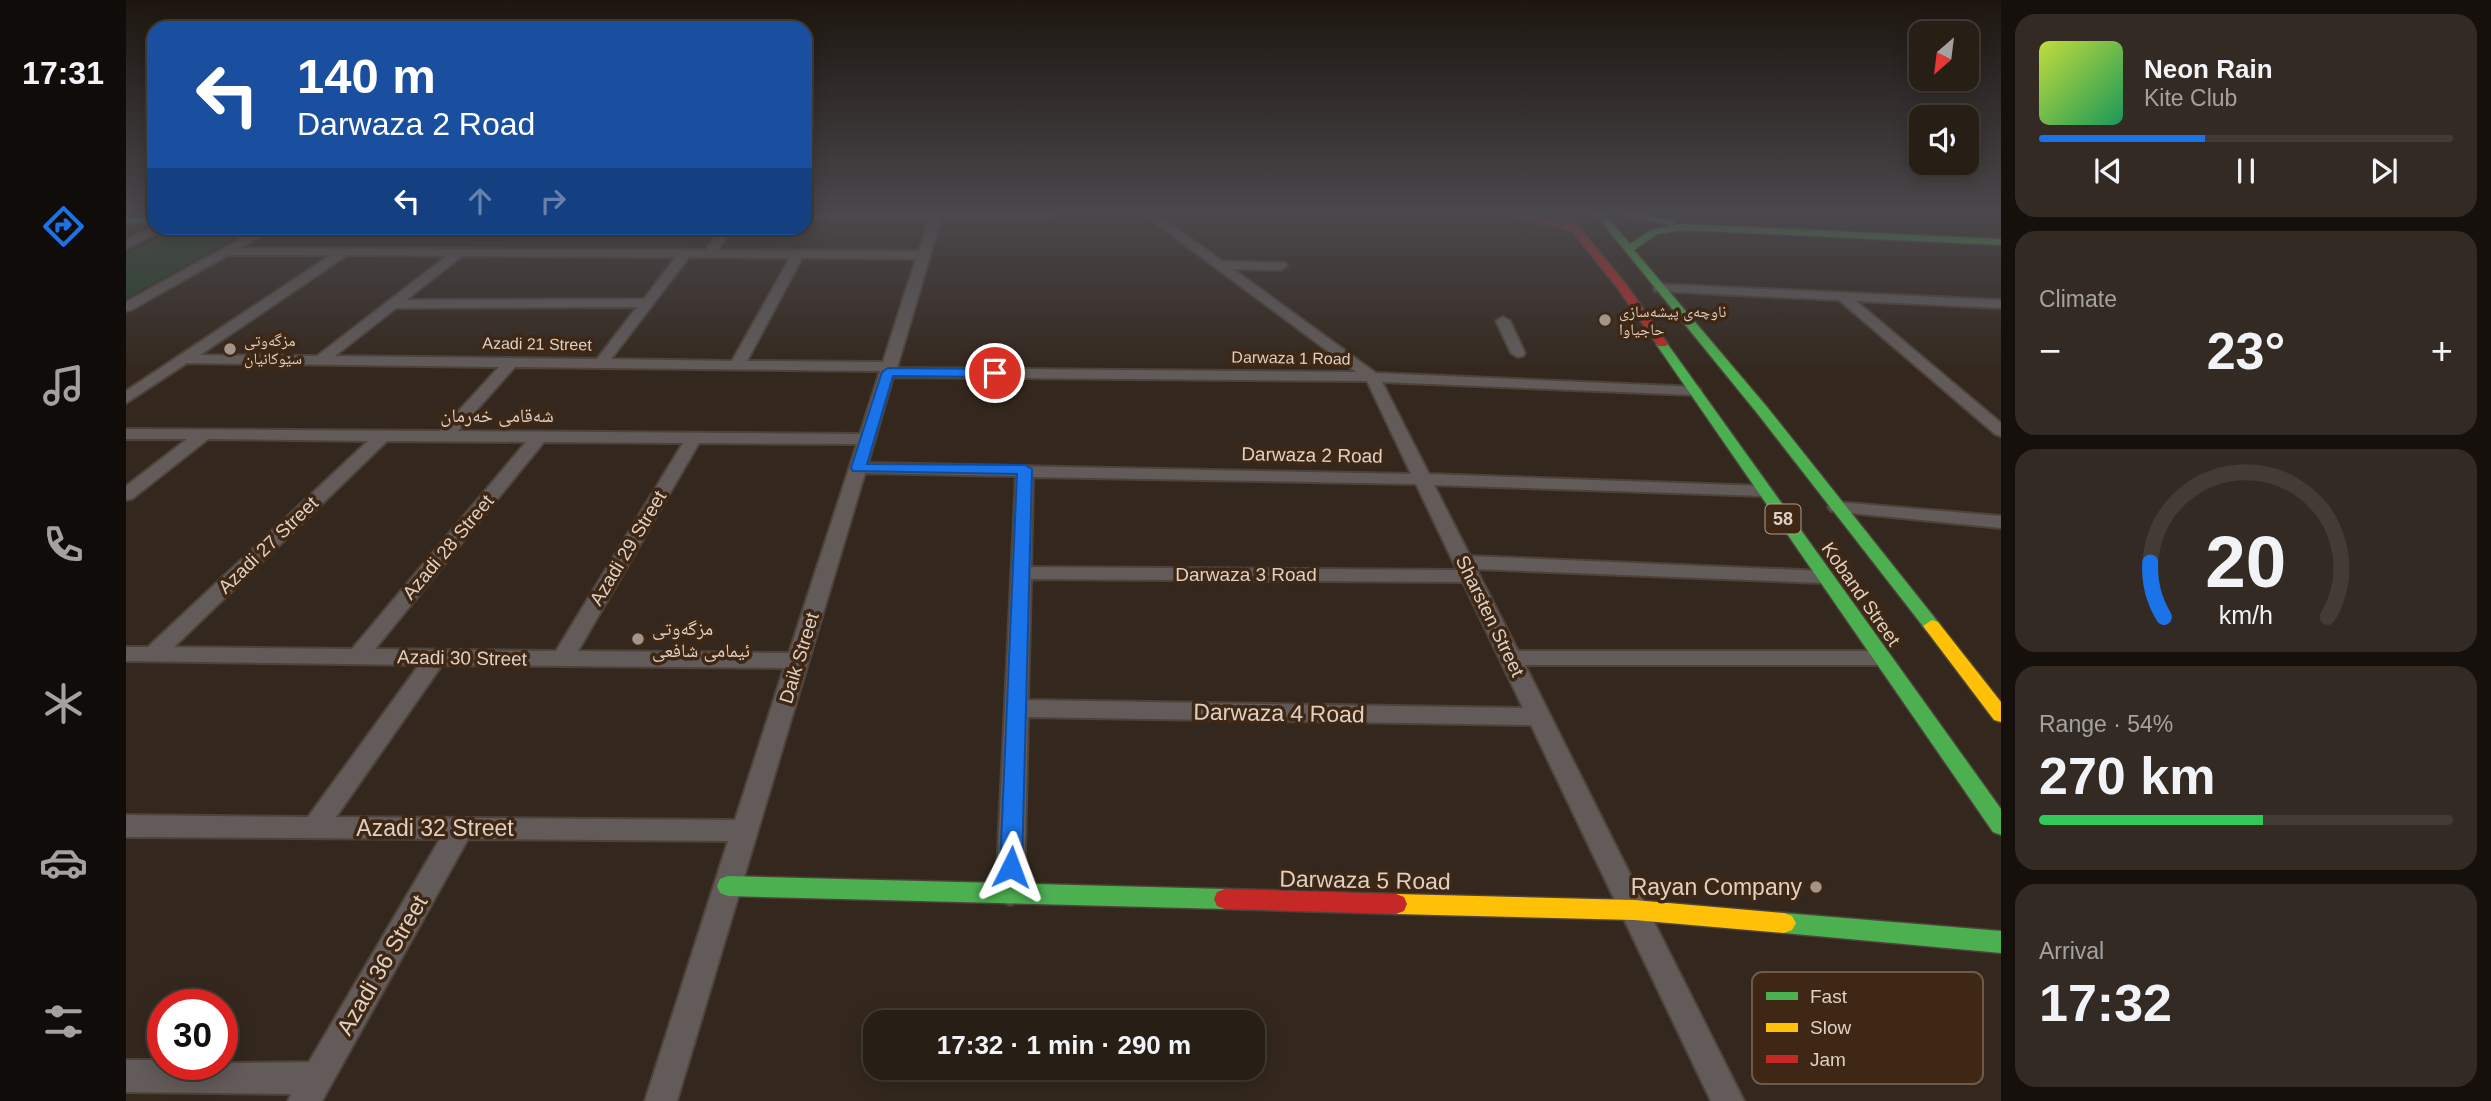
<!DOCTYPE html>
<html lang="en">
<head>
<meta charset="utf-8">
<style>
  :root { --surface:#271e16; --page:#332b23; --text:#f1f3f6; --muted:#a4a2a1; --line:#433c35; --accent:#1a73e8 }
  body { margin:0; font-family:Helvetica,"Noto Naskh Arabic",sans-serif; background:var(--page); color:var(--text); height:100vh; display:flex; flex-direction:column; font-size:26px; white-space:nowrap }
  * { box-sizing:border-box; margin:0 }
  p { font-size:23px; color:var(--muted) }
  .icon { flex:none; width:38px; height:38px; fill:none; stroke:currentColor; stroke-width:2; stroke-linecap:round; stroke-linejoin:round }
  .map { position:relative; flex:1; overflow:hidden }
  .panel { display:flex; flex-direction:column; gap:14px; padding:14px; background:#15100c; width:490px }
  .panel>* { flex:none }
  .banner { position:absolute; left:21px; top:21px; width:665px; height:214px; border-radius:21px; box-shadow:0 4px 18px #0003,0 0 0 2px var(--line); background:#1a4fa0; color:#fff; overflow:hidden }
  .needle { width:46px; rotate:208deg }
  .tools { position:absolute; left:1783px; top:21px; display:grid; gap:14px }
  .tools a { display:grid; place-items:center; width:70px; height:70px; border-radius:14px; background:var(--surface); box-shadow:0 4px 18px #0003,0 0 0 2px var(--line); font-size:35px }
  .speed { position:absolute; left:21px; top:989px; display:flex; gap:14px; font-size:35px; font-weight:700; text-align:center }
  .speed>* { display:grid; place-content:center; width:91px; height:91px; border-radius:50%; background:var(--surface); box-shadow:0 4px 18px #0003,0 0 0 2px var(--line); line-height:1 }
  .speed .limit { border:10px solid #d22; background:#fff; color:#111 }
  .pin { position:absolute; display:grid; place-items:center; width:60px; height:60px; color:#fff; margin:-30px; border:4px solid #fff; border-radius:50%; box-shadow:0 2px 7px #0007 }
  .me { position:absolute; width:77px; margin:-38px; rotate:3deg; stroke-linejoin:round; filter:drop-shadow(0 0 5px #0008) }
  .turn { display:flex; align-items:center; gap:24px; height:147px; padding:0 35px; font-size:32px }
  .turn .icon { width:91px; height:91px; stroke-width:2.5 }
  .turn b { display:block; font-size:49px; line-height:60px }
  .lanes { display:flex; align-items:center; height:66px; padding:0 35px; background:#0003; justify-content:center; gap:35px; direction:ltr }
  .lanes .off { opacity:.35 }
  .big { font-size:52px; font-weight:800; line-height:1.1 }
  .panel .tile { flex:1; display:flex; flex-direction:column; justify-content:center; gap:10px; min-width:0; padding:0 24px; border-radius:21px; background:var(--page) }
  .panel .dial { align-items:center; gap:0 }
  .dial svg { height:182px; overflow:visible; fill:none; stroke:var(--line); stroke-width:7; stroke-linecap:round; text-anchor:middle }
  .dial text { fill:var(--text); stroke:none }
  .song { display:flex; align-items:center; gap:21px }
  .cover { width:84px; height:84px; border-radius:10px; background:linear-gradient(135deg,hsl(70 70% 55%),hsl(150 70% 35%)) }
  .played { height:7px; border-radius:4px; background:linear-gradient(90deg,var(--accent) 40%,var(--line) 40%) }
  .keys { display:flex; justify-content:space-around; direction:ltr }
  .heat { display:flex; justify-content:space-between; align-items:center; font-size:38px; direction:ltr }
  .charge { height:10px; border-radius:5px; background:linear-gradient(90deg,#34c759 54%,var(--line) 0) }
  .trip { position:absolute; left:737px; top:1010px; width:402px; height:70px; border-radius:21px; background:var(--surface); box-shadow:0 4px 18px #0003,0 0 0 2px var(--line); font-weight:800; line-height:70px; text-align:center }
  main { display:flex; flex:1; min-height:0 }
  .menu { display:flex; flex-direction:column; width:126px; justify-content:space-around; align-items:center; background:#100c09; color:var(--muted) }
  .menu .icon { width:49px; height:49px }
  .menu .current { color:var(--accent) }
  .menu b { font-size:32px; color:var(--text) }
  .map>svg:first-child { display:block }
  .green { fill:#254425 }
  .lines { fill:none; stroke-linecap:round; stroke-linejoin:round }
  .street-casing { stroke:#4e433a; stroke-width:4 }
  .fast-casing { stroke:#4e433a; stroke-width:3 }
  .slow-casing { stroke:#4e433a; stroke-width:3 }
  .jam-casing { stroke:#4e433a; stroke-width:3 }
  .street { fill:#625b5a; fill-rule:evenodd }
  .fast { fill:#4caf50; fill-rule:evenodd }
  .slow { fill:#ffc107; fill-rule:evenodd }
  .jam { fill:#c62828; fill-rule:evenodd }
  .route { fill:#1a73e8; stroke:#114b97; stroke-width:2 }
  .poi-dot { fill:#a3958a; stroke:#3e2714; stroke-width:2.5 }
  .labels { text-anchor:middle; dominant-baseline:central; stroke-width:7; stroke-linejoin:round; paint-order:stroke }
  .far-poi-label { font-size:16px; fill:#dfd0c4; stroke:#3e2714; text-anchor:start }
  .far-street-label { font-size:16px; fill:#dfd0c4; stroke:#3e2714 }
  .shield { fill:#3e2714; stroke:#af9d8f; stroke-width:2 }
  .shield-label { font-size:18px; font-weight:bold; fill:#dfd0c4 }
  .street-label { font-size:19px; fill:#dfd0c4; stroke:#3e2714 }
  .poi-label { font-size:19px; fill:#dfd0c4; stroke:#3e2714; text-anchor:start }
  .near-street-label { font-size:23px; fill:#dfd0c4; stroke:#3e2714 }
  .near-poi-label { font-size:23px; fill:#dfd0c4; stroke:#3e2714; text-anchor:end }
  .key { fill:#3e2714; stroke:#6e5a49; stroke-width:2 }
  .key-label { font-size:19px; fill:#dfd0c4 }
</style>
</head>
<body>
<main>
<nav class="menu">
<b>17:31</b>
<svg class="icon current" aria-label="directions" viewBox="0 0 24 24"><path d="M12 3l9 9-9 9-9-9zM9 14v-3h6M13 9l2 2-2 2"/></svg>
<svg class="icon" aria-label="music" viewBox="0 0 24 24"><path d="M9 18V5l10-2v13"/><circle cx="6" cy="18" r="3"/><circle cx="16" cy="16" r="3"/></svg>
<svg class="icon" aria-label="phone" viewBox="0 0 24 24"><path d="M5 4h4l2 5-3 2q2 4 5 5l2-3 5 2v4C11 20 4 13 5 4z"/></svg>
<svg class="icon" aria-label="climate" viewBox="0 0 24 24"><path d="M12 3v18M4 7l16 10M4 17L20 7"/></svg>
<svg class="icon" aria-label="car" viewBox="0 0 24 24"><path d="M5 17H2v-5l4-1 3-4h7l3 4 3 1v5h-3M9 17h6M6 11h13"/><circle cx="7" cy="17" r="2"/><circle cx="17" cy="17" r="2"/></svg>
<svg class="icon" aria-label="filters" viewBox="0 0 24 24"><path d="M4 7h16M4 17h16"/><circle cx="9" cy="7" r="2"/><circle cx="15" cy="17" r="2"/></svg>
</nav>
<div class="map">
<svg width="1875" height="1101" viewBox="0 0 1875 1101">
  <rect width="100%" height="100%" fill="#34281e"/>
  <polygon class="green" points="51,228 126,228 0,299 0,254"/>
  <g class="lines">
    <g class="street-casing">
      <g id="street">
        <path d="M804,215H816L771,368L1230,372L1019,215H1032L1096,261L1159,263L1161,266L1155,270L1107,269L1250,373L1572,387L1575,390L1567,395L1256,382L1303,474L1638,486L1647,491L1638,496L1308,485L1344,556L1698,571L1708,577L1698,583L1350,569L1392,651H1754L1762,653L1765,658L1762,663L1754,665H1399L1618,1101H1585L1405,725L902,717L898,893L894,901L884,905L874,901L870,893L890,476L739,473L551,1101H519L602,841L342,839L196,1101H162L165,1094L0,1092V1060H37V1064L183,1062L314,839L0,837V815L182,817L293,665L0,661V647H22L242,441L82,439L6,499L0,500V486L61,439H0V429L314,431L373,367L61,363L0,403V391L205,255H102L5,310L0,311V302L134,228H147L115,248L580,250L595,228H605L592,250L793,251ZM221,255L321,256L191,356L74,355ZM336,256L550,257L518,299L280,300ZM563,257L664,258L606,361L485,359ZM676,258L790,259L757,362L621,361ZM511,307L471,359L209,356L270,308ZM389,367L754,371L734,434L332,431ZM767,377L1241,381L1285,474L742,463ZM261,441L400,442L226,649L48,647ZM418,442L557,443L430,651L249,649ZM573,443L731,444L663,653L452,651ZM907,477L1290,484L1331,570L905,567ZM905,579L1337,582L1397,708L902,700ZM316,665L658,668L609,820L210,817Z"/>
        <polygon points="28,227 41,228 0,249 0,240"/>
        <polygon points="1533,284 1875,300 1875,308 1730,301 1875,423 1875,436 1869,434 1713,300 1528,291 1528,285"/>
        <polygon points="1377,317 1384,321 1399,353 1397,356 1392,357 1385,353 1370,321"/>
        <polygon points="1711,502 1875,516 1875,528 1705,511 1702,507 1705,503"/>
      </g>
    </g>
    <g class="fast-casing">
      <g id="fast">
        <polygon points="679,215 928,215 923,218 679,218"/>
        <polygon points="1470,215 1479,215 1504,244 1525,230 1556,224 1875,239 1875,245 1556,230 1531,234 1508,250 1641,407 1812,622 1815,626 1812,630 1800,630 1631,413"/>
        <polygon points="1497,215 1517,215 1550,222 1545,225"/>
        <rect x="0" y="217" width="28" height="6"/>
        <polygon points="1536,341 1540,342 1875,809 1875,835 1867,832 1530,344"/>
        <polygon points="602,876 1099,889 1107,892 1110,899 1107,906 1099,909 602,896 594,893 591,886 594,879"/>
        <polygon points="1658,913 1875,931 1875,953 1658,933 1650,930 1646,923 1650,916"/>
      </g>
    </g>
    <g class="slow-casing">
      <g id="slow">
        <polygon points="1806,620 1812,622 1875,702 1875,722 1868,720 1800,630 1797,626"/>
        <polygon points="1270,894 1508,900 1658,913 1666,916 1670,923 1666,930 1658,933 1508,920 1270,914 1262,911 1259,904 1262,897"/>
      </g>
    </g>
    <g class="jam-casing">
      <g id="jam">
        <polygon points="1385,215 1401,215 1440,224 1433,215 1443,215 1499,283 1542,344 1540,346 1532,346 1491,287 1446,231"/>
        <polygon points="1099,889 1270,894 1278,897 1281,904 1278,911 1270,914 1099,909 1091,906 1088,899 1091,892"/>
      </g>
    </g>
    <use href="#street" class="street"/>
    <use href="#fast" class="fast"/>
    <use href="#slow" class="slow"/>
    <use href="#jam" class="jam"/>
  </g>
  <linearGradient id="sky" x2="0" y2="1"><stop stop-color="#1d1610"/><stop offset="0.58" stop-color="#4a484c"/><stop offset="1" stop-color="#4a484c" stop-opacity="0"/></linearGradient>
  <rect width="1875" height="369" fill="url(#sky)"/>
  <polygon class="route" points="762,368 869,369 876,373 869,377 767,376 741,464 899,465 906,469 896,867 893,874 885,876 877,874 874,867 891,474 727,471 725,468 756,372"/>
  <g class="poi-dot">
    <circle cx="1479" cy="320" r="7"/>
    <circle cx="104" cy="349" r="7"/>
    <circle cx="512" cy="639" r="7"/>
    <circle cx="1690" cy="887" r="7"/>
  </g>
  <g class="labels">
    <g class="far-poi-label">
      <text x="1493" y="311">ناوچەی پیشەسازی<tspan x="1493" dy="18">حاجیاوا</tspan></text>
      <text x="118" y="340">مزگەوتی<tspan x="118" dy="18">سێوکانیان</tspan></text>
    </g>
    <g class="far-street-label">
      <text transform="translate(411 344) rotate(1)">Azadi 21 Street</text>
      <text transform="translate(1165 358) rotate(1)">Darwaza 1 Road</text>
    </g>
    <rect class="shield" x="1639.5" y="504.5" width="35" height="29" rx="5"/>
    <g class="shield-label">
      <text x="1657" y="519">58</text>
    </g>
    <g class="street-label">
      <text x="371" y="415">شەقامی خەرمان</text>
      <text transform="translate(1186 455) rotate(1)">Darwaza 2 Road</text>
      <text transform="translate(142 545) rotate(-44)">Azadi 27 Street</text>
      <text transform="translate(322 547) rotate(-50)">Azadi 28 Street</text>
      <text transform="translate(502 548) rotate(-59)">Azadi 29 Street</text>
      <text x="1120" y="574">Darwaza 3 Road</text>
      <text transform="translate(1735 594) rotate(55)">Koband Street</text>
      <text transform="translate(1364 616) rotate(64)">Sharsten Street</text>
      <text transform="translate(336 658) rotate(1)">Azadi 30 Street</text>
      <text transform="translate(673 658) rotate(-73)">Daik Street</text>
    </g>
    <g class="poi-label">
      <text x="526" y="628">مزگەوتی<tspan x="526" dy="22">ئیمامی شافعی</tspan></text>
    </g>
    <g class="near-street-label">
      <text transform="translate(1153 713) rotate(1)">Darwaza 4 Road</text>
      <text x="309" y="828">Azadi 32 Street</text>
      <text transform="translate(1239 880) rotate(1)">Darwaza 5 Road</text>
      <text transform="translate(256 965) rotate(-60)">Azadi 36 Street</text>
    </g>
    <g class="near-poi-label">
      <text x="1676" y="887">Rayan Company</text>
    </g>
  </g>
  <rect x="1626" y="972" width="231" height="112" rx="10" class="key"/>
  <rect x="1640" y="992" width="32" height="8" fill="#4caf50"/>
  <rect x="1640" y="1023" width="32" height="9" fill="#ffc107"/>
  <rect x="1640" y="1055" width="32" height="8" fill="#c62828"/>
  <g class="key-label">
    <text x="1684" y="1003">Fast</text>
    <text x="1684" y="1034">Slow</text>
    <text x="1684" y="1066">Jam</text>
  </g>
</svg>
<div class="tools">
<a><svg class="needle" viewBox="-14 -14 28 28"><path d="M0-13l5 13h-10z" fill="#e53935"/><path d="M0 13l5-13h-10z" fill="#a4a2a1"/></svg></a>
<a><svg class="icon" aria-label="sound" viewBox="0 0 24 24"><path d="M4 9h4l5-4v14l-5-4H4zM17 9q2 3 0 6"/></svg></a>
</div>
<div class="speed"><div class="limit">30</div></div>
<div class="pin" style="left:869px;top:373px;background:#d93025"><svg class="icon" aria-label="arrive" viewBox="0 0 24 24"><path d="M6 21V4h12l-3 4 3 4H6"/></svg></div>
<svg class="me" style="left:885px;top:867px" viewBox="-20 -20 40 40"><path d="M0-17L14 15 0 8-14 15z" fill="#1a73e8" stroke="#fff" stroke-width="4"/></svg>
<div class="trip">17:32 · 1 min · 290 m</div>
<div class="banner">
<div class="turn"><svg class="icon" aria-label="left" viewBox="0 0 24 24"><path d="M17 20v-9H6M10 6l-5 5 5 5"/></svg><div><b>140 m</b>Darwaza 2 Road</div></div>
<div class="lanes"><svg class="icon" aria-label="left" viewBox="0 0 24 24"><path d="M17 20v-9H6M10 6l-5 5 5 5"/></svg><svg class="icon off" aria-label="ahead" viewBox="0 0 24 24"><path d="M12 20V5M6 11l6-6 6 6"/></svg><svg class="icon off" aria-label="right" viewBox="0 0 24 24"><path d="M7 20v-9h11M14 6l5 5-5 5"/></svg></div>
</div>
</div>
<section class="panel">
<div class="tile">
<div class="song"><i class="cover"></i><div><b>Neon Rain</b><p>Kite Club</p></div></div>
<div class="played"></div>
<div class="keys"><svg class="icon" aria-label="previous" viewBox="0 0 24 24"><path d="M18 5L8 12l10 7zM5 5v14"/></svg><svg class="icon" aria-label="pause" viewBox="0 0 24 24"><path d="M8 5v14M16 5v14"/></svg><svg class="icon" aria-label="next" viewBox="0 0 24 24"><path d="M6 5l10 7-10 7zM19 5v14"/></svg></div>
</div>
<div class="tile"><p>Climate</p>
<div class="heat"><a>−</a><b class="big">23°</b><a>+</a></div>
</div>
<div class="tile dial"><svg viewBox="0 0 100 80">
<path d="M14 69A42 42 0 1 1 86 69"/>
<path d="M14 69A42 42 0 0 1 8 45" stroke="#1a73e8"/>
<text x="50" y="56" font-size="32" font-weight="700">20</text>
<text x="50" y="72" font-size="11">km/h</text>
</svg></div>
<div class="tile"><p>Range · 54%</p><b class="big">270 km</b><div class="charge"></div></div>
<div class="tile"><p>Arrival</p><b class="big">17:32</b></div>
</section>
</main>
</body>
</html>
